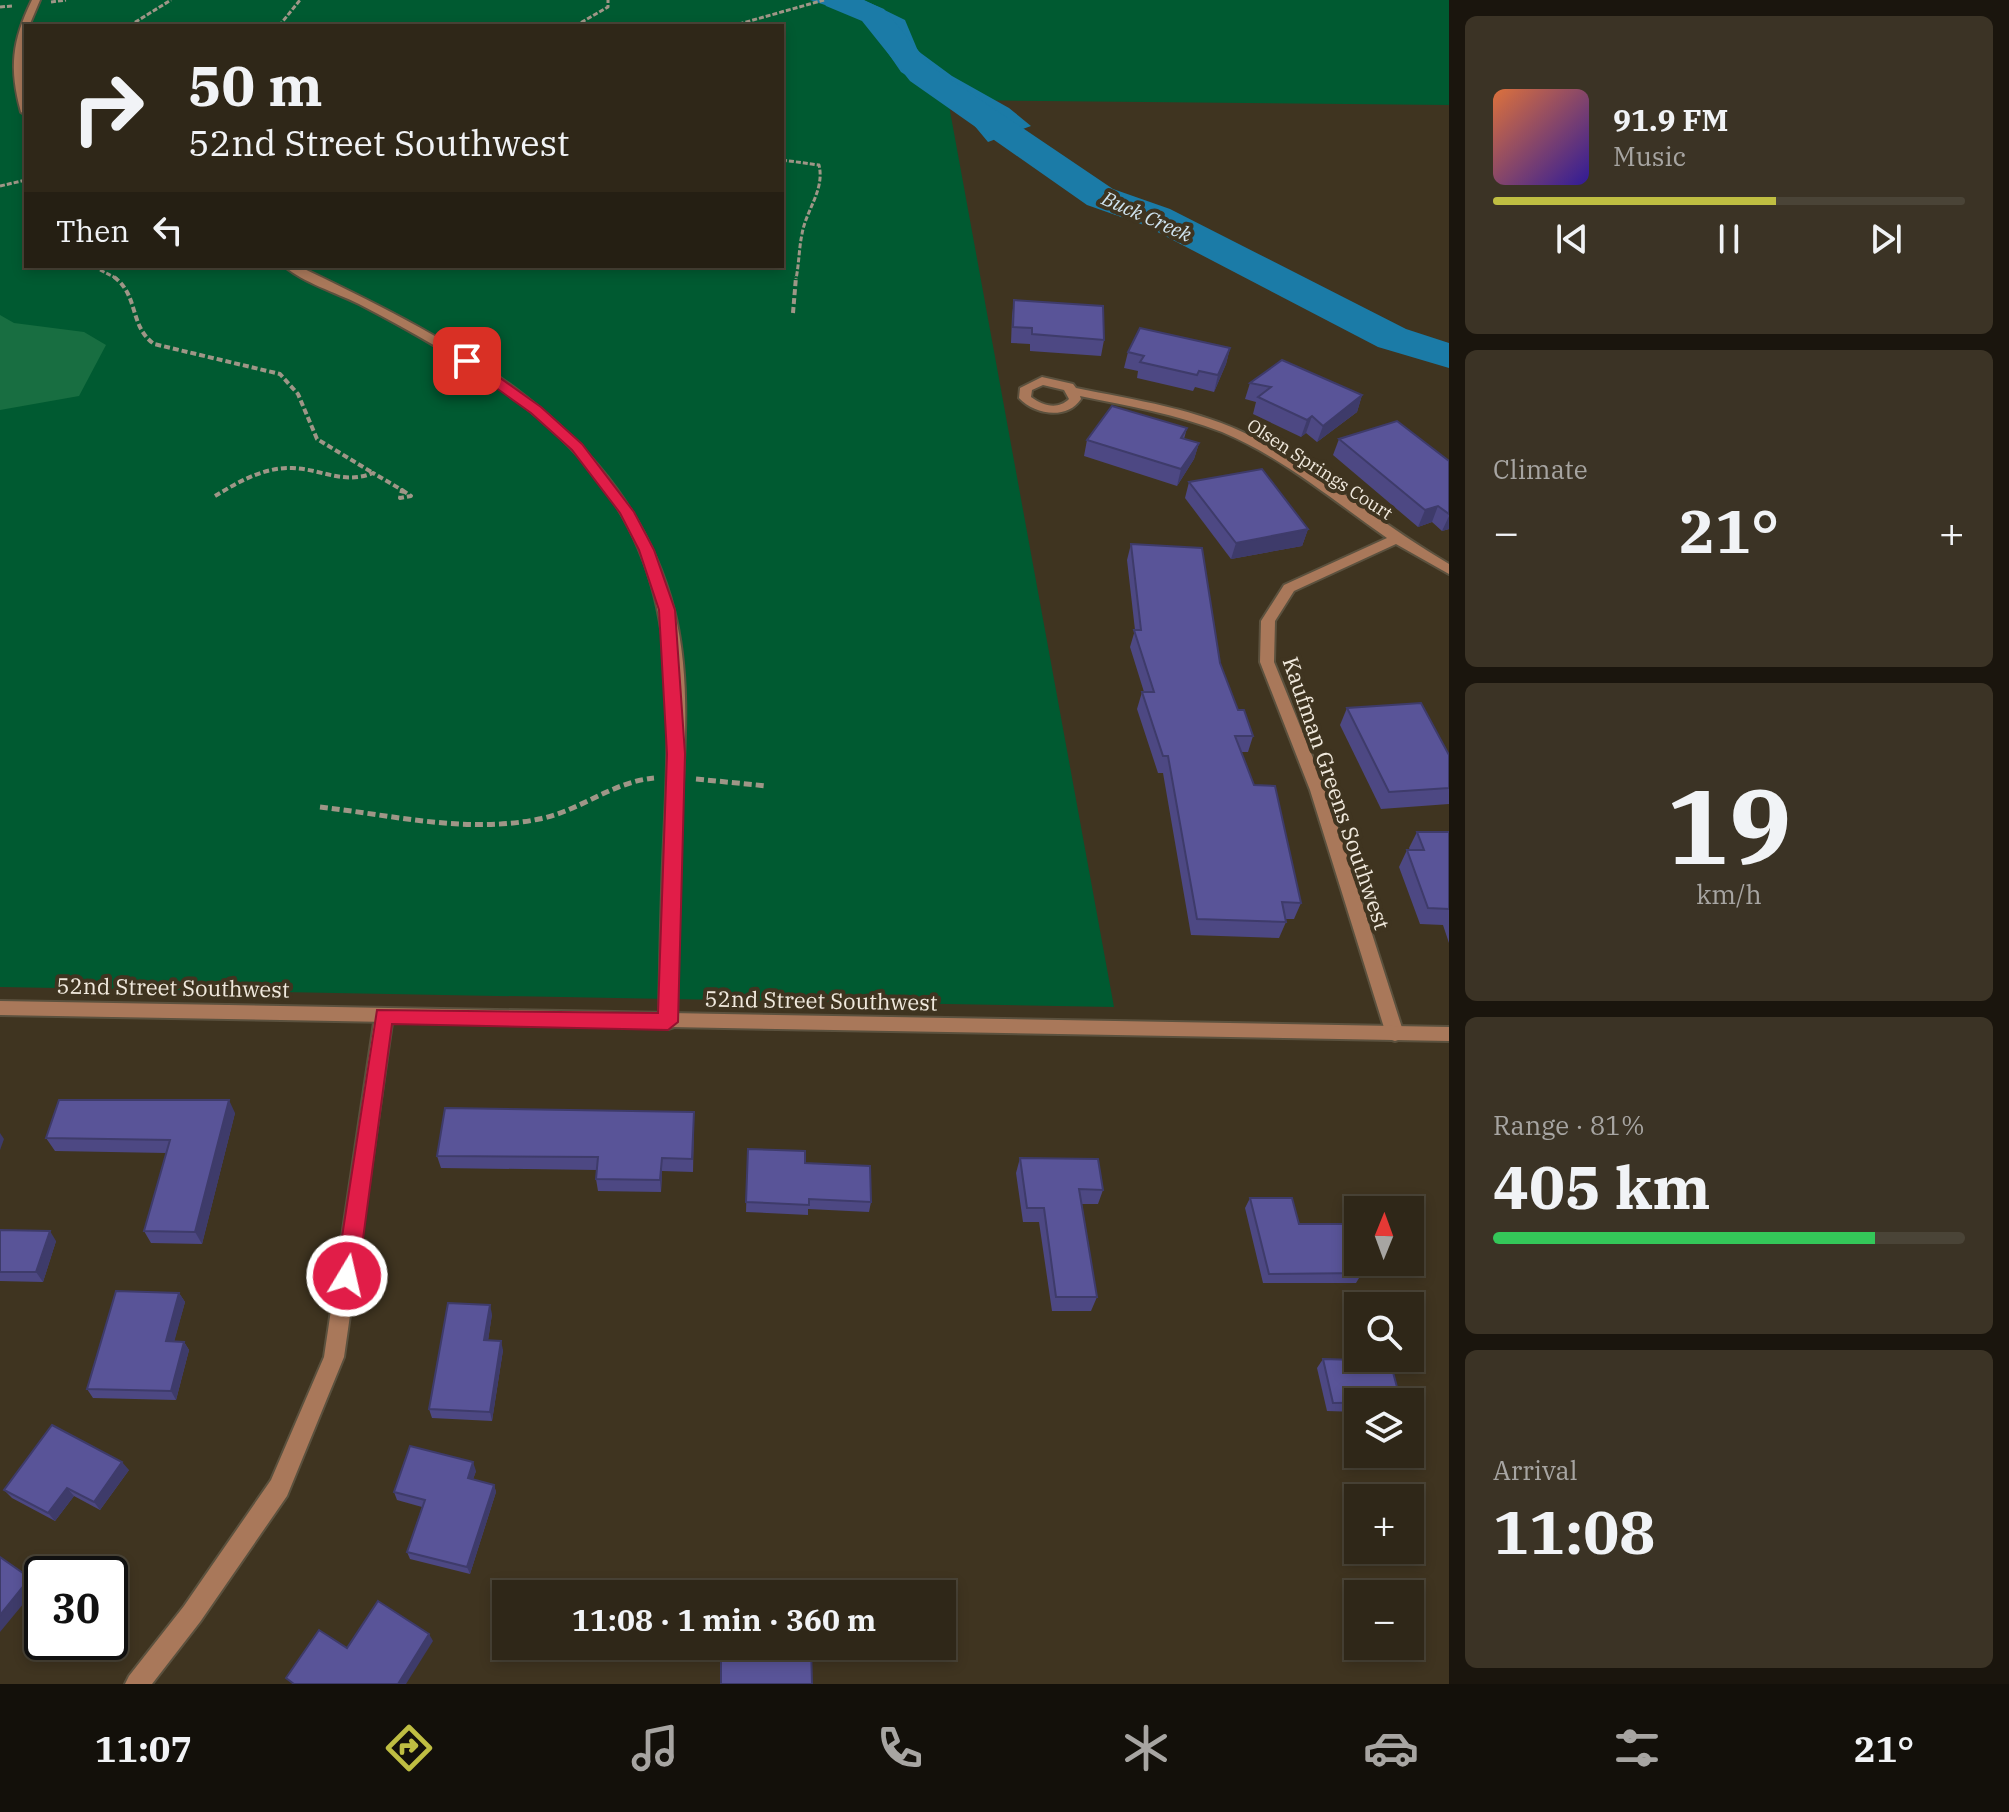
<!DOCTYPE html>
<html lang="en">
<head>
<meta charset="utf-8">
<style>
  :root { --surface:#2f2718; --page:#3b3325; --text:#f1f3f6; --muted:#a7a5a2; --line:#4a4437; --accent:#bfbe42 }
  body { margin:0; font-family:"IBM Plex Serif",serif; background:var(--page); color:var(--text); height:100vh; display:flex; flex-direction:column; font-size:30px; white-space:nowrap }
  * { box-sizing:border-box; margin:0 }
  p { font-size:26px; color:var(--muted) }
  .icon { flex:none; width:44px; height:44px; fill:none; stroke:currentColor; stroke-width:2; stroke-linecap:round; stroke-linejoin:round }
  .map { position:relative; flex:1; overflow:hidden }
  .details { display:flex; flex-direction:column; gap:16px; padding:16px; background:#1a150d; width:560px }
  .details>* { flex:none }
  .guide { position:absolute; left:24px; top:24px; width:760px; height:244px; border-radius:0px; box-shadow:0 4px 12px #0003,0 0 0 2px var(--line); background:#2f2718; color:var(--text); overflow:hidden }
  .needle { width:52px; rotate:1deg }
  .buttons { position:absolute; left:1344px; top:1196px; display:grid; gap:16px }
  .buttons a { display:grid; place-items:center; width:80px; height:80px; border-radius:0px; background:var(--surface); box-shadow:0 4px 12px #0003,0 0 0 2px var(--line); font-size:40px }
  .speed { position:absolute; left:24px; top:1556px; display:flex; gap:16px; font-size:40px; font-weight:700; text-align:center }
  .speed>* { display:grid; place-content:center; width:104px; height:104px; border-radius:50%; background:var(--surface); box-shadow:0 4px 12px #0003,0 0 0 2px var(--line); line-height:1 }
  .speed .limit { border:4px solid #111; border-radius:12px; background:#fff; color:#111 }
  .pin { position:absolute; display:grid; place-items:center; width:68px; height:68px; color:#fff; margin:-34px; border-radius:16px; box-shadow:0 4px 12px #0006 }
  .me { position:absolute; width:88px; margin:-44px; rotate:9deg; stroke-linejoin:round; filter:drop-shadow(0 0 6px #0008) }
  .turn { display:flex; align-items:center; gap:28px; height:168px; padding:0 32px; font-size:36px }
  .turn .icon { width:104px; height:104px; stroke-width:2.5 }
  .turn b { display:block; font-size:56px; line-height:68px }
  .then { display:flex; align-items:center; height:76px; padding:0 32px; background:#0003; gap:16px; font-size:30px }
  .big { font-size:60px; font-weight:700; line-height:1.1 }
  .details .card { flex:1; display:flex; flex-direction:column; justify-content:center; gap:12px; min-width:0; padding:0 28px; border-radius:12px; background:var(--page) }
  .details .dial { align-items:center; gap:0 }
  .dial b { font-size:104px; line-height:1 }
  .song { display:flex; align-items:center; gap:24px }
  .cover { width:96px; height:96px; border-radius:12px; background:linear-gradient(135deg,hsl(20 70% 55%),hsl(250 70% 35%)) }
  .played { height:8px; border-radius:4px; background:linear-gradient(90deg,var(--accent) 60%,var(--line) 60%) }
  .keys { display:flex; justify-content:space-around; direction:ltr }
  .heat { display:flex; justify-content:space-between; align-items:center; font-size:44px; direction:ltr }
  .charge { height:12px; border-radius:6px; background:linear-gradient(90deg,#34c759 81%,var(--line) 0) }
  .trip { position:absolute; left:492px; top:1580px; width:464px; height:80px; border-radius:0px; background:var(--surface); box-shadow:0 4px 12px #0003,0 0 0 2px var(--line); font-weight:700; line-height:80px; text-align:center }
  .menu { display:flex; height:128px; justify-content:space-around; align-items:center; background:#13100a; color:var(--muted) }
  .menu .icon { width:56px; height:56px }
  .menu .selected { color:var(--accent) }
  .menu b { font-size:36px; color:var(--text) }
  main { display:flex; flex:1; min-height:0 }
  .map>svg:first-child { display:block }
  .green { fill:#005a31; fill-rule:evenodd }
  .forest { fill:#186e41 }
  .water { fill:#1b7ba7 }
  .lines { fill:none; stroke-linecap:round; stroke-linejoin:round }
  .river { fill:#1b7ba7; fill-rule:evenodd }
  .minor-casing { stroke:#5b513e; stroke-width:4 }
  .tertiary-casing { stroke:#5b513e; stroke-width:4 }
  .path-far2 { stroke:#9f9687; stroke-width:3; stroke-dasharray:5 2; stroke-linecap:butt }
  .path-far1 { stroke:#9f9687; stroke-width:4; stroke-dasharray:6 3; stroke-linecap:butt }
  .path { stroke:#9f9687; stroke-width:5; stroke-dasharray:8 4; stroke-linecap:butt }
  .minor { fill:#a9785a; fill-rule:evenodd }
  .tertiary { fill:#a9785a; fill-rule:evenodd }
  .wall { fill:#4d4883 }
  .shaded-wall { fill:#3e3b6a }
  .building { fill:#595498; stroke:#3e3b6a; stroke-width:2 }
  .route { fill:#e11d48; stroke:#92132f; stroke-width:2 }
  .labels { text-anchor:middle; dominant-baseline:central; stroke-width:8; stroke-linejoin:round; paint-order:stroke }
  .far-street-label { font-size:18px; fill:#f0e9dd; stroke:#3f3420 }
  .far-water-label { font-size:20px; font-style:italic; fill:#d0e4f0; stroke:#3f3420 }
  .street-label { font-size:22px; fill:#f0e9dd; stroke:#3f3420 }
</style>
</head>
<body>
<main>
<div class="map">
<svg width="1449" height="1684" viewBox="0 0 1449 1684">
  <rect width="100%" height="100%" fill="#3f3420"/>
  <path class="green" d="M0,0H1449V105L948,100L1114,1007L0,987ZM26,26H782V266H26Z"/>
  <polygon class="forest" points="0,315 14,323 84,332 106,345 79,396 0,410"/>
  <polygon class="water" points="810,0 864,0 905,20 918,51 952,76 1009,108 1031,126 988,142 963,112 901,72 864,18"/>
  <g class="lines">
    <polygon class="river" points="822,0 863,0 884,9 932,67 1113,189 1170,209 1406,329 1449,343 1449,368 1378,347 1144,225 1087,205 910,81 862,21 826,6"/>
    <g class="minor-casing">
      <g id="minor">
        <path d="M32,0H40L29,26H26L22,68L26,115L21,112C9,68 12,41 32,0Z"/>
        <path d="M284,266H298C455,341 626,427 674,610C693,684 683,765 680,840C678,900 678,961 677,1022L674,1027L668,1029L662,1027L659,1022C660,961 661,900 664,840C673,652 679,524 515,399C466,362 413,332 359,304C335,292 304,283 284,266Z"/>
        <path d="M1042,377L1073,384L1076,388C1135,400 1198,409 1253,437C1322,473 1382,525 1449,564V574L1396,544L1294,591L1275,621L1274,662L1326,790L1404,1034L1401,1039L1395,1041L1389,1039L1386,1034L1310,790L1260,662L1261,621L1284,585L1387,538C1334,501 1282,457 1222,432C1176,414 1128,406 1080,396L1081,399C1067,420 1035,415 1019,398L1020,388ZM1043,385L1064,390L1069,399C1058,410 1043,406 1031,397L1032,390Z"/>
        <polygon points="384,1009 390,1011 393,1016 344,1357 287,1496 200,1622 152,1684 125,1684 129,1676 184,1606 271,1480 324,1357 375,1016 378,1011"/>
      </g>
    </g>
    <g class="tertiary-casing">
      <polygon id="tertiary" points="0,1001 1449,1027 1449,1041 0,1015"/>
    </g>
    <g class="path-far2">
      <polyline points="51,2 66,0"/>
      <polyline points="0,7 13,6"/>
      <polyline points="129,26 171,0"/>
      <polyline points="279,26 300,0"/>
      <polyline points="575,26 608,7 608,0"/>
      <polyline points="732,26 824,0"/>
      <path d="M782,160L819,165C825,190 806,210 802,234C799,248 799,264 796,279"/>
      <polyline points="0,186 26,180"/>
      <polyline points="100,270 118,279"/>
    </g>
    <g class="path-far1">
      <path d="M114,277C139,295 129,326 154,344L280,374L298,394L317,439L373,473"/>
      <polyline points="793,313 796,277"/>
      <polygon points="402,490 411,496 400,498"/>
      <path d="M215,496C238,482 264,467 292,468C321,469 344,485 373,473L402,490"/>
    </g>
    <g class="path">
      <polyline points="696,779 767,786"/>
      <path d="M320,807C391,815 468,834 539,819C580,811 612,782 654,778"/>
    </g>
    <use href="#minor" class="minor"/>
    <use href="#tertiary" class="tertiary"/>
  </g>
  <g class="wall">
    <polygon points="1014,300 1104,340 1101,356 1030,351 1030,344 1011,343 1012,316"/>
    <polygon points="1230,348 1226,364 1214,392 1195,387 1193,391 1137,378 1138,371 1124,368 1128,352"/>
    <polygon points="1250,383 1362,395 1357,412 1317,442 1306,433 1301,437 1253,414 1256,402 1245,399"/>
    <polygon points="1187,428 1184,439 1199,443 1194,459 1177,486 1084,456 1087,440"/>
    <polygon points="1339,439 1449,461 1449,529 1442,531 1432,522 1418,527 1333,455"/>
    <polygon points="1189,482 1308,529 1302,546 1231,559 1185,498"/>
    <polygon points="1131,544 1220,663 1238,710 1253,736 1248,752 1241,752 1301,903 1294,919 1285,919 1286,922 1279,938 1191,935 1163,773 1158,773 1137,709 1142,692 1144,692 1130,647 1135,630 1127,560"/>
    <polygon points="1347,708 1449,755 1449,804 1381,809 1340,725"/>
    <polygon points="1417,832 1449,832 1449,943 1443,925 1420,924 1399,867 1407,850 1410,850 1409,848"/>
    <polygon points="235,1113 202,1244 151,1243 144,1231 166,1153 55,1151 46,1138"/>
    <polygon points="694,1125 693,1172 662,1171 661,1192 598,1191 596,1179 597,1170 441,1168 437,1156"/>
    <polygon points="748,1149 805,1163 871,1202 869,1212 808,1209 808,1215 746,1212"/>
    <polygon points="1020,1158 1103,1190 1098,1204 1082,1204 1097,1297 1091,1311 1052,1311 1039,1222 1023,1222 1016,1173"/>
    <polygon points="1250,1198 1299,1224 1358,1224 1358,1262 1376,1262 1375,1264 1359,1264 1362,1273 1356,1283 1263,1283 1245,1208"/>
    <polygon points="0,1230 56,1241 43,1282 0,1281"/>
    <polygon points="179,1293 185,1302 174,1341 184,1342 189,1350 176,1400 93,1398 87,1389"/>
    <polygon points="492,1314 488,1340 503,1350 492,1421 432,1418 429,1409"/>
    <polygon points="1323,1359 1358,1402 1358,1412 1327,1411 1317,1368"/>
    <polygon points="129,1470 100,1510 74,1496 55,1521 12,1498 4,1490"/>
    <polygon points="476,1471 473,1479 494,1485 496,1492 470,1574 410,1559 407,1552 422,1507 397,1500 394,1492"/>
  </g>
  <g class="shaded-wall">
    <polygon points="1230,348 1226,364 1214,392 1218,375"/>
    <polygon points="1362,395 1357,412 1317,442 1323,426"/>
    <polygon points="1312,416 1306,433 1301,437 1307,420"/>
    <polygon points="1199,443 1194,459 1177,486 1181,469"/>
    <polygon points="1438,506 1432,522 1418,527 1425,510"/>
    <polygon points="1449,516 1449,529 1442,531"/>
    <polygon points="1308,529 1302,546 1231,559 1236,543"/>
    <polygon points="229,1100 235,1113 202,1244 195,1232"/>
    <polygon points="0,1133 4,1139 0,1150"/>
    <polygon points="662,1158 662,1171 661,1192 660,1180"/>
    <polygon points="50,1231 56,1241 43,1282 36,1272"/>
    <polygon points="179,1293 185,1302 172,1350 166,1341"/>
    <polygon points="490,1305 492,1314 487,1348 484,1340"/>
    <polygon points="501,1341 503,1350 492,1421 490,1412"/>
    <polygon points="184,1342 189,1350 176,1400 171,1391"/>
    <polygon points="122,1462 129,1470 100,1510 94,1502"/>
    <polygon points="473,1462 476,1471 471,1486 468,1478"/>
    <polygon points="494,1485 496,1492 470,1574 467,1567"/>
    <polygon points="67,1488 74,1496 55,1521 48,1513"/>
    <polygon points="30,1578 38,1586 0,1632 0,1615"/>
    <polygon points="429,1634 433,1641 406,1684 398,1684"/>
  </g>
  <g class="building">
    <polygon points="1014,300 1103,306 1104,340 1032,334 1032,328 1013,327"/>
    <polygon points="1140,328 1230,348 1218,375 1199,371 1197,375 1140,362 1144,356 1128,352"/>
    <polygon points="1282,360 1362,395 1323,426 1312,416 1307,420 1258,397 1271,387 1250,383"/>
    <polygon points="1112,406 1187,428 1181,438 1199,443 1181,469 1087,440"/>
    <polygon points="1397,421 1449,461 1449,514 1438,506 1425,510 1339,439"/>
    <polygon points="1262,469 1308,529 1236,543 1189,482"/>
    <polygon points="1131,544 1202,548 1220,663 1238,710 1244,710 1253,736 1235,736 1254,785 1275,786 1301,903 1282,902 1286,922 1197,919 1168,756 1163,756 1142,692 1154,692 1134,630 1141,630"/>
    <polygon points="1421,703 1449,755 1449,788 1389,792 1347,708"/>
    <polygon points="1417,832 1449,832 1449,909 1428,908 1407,850 1424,850"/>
    <polygon points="59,1100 229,1100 195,1232 144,1231 170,1140 46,1138"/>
    <polygon points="445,1108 694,1112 692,1159 662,1158 660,1180 596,1179 598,1157 437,1156"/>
    <polygon points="748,1149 805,1151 805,1163 870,1166 871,1202 809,1199 809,1205 746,1202"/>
    <polygon points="1020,1158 1098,1159 1103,1190 1079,1189 1097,1297 1056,1297 1044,1208 1027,1208"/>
    <polygon points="1250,1198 1292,1198 1299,1224 1358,1224 1358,1255 1357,1255 1362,1273 1269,1274"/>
    <polygon points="0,1230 50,1231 36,1272 0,1272"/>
    <polygon points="116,1291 179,1293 166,1341 184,1342 171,1391 87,1389"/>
    <polygon points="448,1303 490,1305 484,1340 501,1341 490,1412 429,1409"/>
    <polygon points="1323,1359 1390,1361 1401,1402 1333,1403"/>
    <polygon points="52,1425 122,1462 94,1502 67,1488 48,1513 4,1490"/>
    <polygon points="410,1446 473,1462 468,1478 494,1485 467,1567 407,1552 425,1500 394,1492"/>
    <polygon points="0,1557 30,1578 0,1615"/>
    <polygon points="378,1601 429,1634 398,1684 294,1684 286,1678 319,1630 347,1648"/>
    <polygon points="721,1646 811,1646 812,1684 721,1684"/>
  </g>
  <polygon class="route" points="463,358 472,358 541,407 582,444 634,512 654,550 675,610 685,754 678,1022 668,1030 392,1024 358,1276 355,1284 347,1287 339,1284 336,1276 377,1010 658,1013 667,754 659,610 639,550 620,513 572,450 531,413 463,364"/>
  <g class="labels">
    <g class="far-street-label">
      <text transform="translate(1320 469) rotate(33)">Olsen Springs Court</text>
    </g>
    <g class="far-water-label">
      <text transform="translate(1147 216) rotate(24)">Buck Creek</text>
    </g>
    <g class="street-label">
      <text transform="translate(1337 793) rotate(71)">Kaufman Greens Southwest</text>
      <text transform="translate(173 987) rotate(1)">52nd Street Southwest</text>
      <text transform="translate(821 1000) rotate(1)">52nd Street Southwest</text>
    </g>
  </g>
</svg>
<div class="buttons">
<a><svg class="needle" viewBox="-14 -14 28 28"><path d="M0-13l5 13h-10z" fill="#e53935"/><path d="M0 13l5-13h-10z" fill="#a7a5a2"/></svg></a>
<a><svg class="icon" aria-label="search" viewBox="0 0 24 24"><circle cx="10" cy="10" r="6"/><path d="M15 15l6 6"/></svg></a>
<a><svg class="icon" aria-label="layers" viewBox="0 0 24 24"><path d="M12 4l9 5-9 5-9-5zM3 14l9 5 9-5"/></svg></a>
<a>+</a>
<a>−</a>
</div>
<div class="speed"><div class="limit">30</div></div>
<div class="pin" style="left:467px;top:361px;background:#d93025"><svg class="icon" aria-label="arrive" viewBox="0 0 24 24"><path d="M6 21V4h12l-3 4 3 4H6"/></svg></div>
<svg class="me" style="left:347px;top:1276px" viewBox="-20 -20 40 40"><circle r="17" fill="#e11d48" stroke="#fff" stroke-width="3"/><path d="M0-11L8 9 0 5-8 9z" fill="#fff"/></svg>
<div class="trip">11:08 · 1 min · 360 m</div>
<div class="guide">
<div class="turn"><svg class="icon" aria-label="right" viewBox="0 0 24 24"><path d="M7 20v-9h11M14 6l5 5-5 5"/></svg><div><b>50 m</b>52nd Street Southwest</div></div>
<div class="then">Then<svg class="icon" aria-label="left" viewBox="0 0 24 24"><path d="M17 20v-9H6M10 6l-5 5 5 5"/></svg></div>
</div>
</div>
<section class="details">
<div class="card">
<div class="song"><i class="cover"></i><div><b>91.9 FM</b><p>Music</p></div></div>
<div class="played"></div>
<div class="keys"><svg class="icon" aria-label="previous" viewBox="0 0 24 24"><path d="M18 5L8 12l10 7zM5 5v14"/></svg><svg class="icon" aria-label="pause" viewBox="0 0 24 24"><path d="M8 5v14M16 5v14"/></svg><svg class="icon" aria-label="next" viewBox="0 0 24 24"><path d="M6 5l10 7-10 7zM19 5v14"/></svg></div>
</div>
<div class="card"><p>Climate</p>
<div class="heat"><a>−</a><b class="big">21°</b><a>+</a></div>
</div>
<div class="card dial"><b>19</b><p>km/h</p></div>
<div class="card"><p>Range · 81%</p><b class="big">405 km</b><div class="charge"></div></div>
<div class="card"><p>Arrival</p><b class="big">11:08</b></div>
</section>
</main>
<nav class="menu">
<b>11:07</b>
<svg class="icon selected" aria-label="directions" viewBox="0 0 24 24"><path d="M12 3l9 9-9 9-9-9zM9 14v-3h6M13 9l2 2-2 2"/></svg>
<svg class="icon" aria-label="music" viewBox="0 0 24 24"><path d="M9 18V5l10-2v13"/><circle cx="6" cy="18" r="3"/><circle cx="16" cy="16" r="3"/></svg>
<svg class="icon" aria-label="phone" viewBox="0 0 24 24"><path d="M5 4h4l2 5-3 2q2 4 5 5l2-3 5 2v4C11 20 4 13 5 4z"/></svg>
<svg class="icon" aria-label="climate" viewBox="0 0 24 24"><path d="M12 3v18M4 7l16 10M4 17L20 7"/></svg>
<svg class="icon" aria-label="car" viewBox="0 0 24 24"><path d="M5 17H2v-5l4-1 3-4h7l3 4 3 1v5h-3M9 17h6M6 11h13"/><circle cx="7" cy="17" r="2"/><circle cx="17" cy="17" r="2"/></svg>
<svg class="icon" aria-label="filters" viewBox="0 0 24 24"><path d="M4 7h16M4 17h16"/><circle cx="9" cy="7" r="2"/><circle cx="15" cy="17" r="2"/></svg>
<b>21°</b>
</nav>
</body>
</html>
